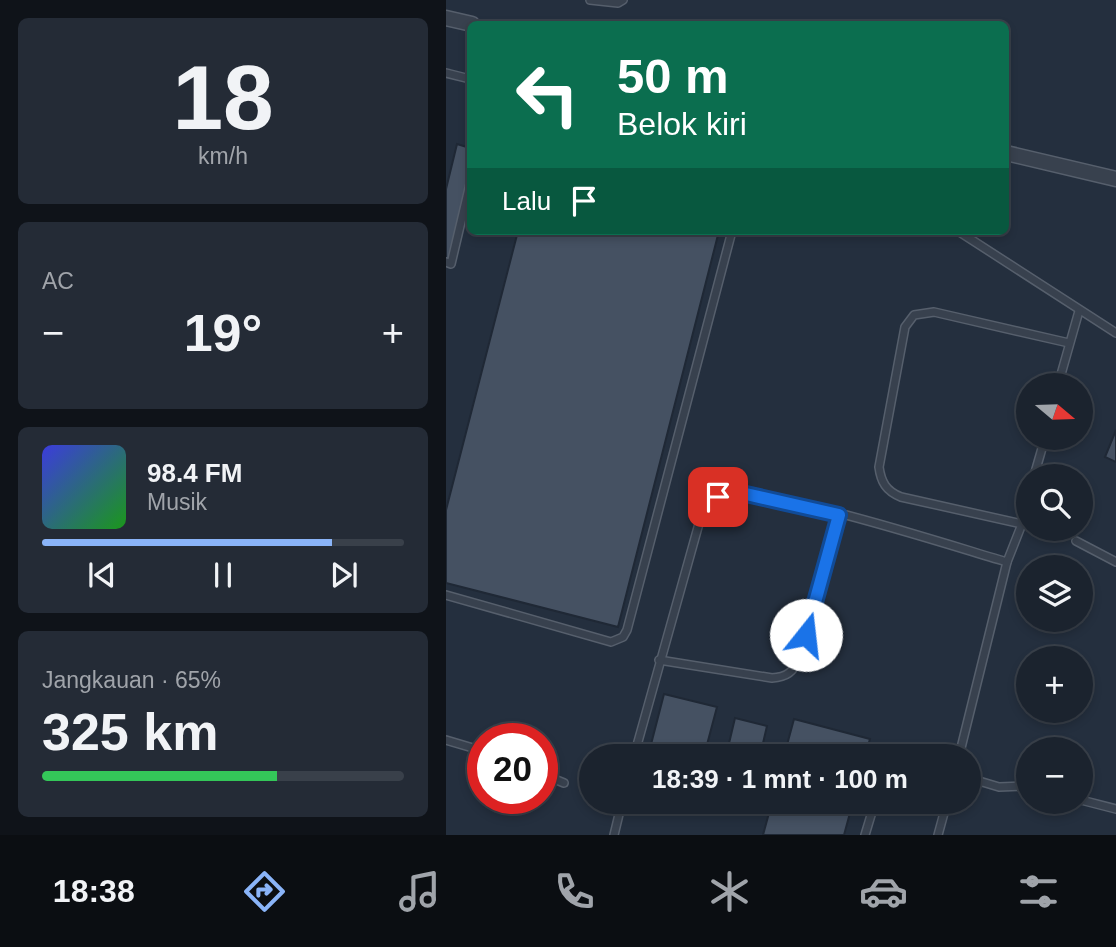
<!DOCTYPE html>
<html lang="id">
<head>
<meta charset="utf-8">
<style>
  :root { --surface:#1b232e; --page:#242b36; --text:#f1f3f6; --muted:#a0a4aa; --line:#39404a; --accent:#8ab4f8 }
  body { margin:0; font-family:Arial,sans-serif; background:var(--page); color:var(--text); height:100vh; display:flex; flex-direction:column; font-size:26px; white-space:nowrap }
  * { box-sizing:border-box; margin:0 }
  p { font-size:23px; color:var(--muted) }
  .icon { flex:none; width:38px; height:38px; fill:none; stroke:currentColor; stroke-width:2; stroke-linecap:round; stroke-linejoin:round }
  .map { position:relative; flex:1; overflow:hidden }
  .side { display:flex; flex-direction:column; gap:18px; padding:18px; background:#0f1319; width:446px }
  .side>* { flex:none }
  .guide { position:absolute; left:21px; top:21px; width:542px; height:214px; border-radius:10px; box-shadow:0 4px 10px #0003,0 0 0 2px var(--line); background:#0b6e4f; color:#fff; overflow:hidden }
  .needle { width:46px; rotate:109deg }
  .fabs { position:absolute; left:570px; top:373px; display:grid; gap:14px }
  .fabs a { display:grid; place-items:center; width:77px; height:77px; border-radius:50%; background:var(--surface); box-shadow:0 4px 10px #0003,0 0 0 2px var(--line); font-size:35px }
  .speed { position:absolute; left:21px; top:723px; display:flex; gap:14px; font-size:35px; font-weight:700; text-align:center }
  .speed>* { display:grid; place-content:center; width:91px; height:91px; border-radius:50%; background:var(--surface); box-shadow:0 4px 10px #0003,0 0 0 2px var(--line); line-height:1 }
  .speed .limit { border:10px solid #d22; background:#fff; color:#111 }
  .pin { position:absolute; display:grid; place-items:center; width:60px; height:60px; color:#fff; margin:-30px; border-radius:14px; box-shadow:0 4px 10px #0006 }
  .me { position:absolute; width:77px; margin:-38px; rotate:16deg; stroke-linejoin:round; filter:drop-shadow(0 0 5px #0008) }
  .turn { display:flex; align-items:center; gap:24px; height:147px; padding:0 35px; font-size:32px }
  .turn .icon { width:91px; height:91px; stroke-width:2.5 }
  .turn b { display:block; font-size:49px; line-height:60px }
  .then { display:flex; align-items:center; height:66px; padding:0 35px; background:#0003; gap:14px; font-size:26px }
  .big { font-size:52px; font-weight:800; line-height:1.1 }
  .side .card { flex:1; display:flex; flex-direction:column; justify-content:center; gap:10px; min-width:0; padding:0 24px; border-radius:10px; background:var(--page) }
  .side .dial { align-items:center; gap:0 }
  .dial b { font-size:91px; line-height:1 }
  .song { display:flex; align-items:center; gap:21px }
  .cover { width:84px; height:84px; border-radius:10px; background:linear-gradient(135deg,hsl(240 70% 55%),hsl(120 70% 35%)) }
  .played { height:7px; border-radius:4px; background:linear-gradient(90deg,var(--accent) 80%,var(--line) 80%) }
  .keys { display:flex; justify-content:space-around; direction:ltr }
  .heat { display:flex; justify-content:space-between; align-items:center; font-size:38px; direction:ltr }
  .charge { height:10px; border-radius:5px; background:linear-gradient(90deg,#34c759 65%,var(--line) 0) }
  .trip { position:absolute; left:133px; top:744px; width:402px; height:70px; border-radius:35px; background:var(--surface); box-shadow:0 4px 10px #0003,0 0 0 2px var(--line); font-weight:800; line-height:70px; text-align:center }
  .menu { display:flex; height:112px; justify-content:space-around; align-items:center; background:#0b0e12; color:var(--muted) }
  .menu .icon { width:49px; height:49px }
  .menu .current { color:var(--accent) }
  .menu b { font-size:32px; color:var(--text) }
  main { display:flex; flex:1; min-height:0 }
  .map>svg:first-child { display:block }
  .building { fill:#455162; stroke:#1f2835; stroke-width:2 }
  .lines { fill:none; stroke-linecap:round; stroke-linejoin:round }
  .lane-casing { stroke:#565f6c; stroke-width:10 }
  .street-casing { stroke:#565f6c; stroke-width:17 }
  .lane { stroke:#38414e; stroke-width:7 }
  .street { stroke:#38414e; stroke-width:14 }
  .route-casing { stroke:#114b97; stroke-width:18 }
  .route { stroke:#1a73e8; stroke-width:12 }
</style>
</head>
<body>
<main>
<section class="side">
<div class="card dial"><b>18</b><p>km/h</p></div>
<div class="card"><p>AC</p>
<div class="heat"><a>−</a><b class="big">19°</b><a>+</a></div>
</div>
<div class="card">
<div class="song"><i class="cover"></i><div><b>98.4 FM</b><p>Musik</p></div></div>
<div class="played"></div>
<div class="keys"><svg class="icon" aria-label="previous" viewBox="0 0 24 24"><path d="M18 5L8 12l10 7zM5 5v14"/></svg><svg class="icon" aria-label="pause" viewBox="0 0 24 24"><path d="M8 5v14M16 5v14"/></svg><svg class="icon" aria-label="next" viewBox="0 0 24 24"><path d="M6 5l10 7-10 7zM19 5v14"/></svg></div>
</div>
<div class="card"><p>Jangkauan · 65%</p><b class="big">325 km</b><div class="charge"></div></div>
</section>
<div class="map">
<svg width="670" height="835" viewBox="0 0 670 835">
  <rect width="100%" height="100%" fill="#242f3e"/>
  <g class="building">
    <polygon points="11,144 24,148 24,169 3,260 0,259 0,189"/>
    <polygon points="72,231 273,231 172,627 0,583 0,510"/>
    <polygon points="670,430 670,462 659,457"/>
    <polygon points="218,694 271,707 258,756 202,756"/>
    <polygon points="289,718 321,726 314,756 280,756"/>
    <polygon points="348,719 424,739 419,756 338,756"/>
    <polygon points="326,802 407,802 398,835 317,835"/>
  </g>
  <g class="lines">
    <g class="lane-casing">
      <g id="lane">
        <polyline points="144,0 172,3 177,0"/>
        <polyline points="0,73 24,79"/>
        <polyline points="512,231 670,333"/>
        <polyline points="0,262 5,264 24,184"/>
        <polyline points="612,385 633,311"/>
        <polyline points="588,476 599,438"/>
        <path d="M576,524L455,497C440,491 435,482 433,467L459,327L468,315L488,312L623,343"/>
        <polyline points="630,541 670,562"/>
        <polyline points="0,595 165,642 177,637 181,630 286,231"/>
        <path d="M213,660L326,678C341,677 347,672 353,659L393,515"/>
        <polyline points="0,740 37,751"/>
        <path d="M188,756L254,520C259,511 264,500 274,496C312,482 512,548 561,562"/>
        <polyline points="442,756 443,753"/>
        <polyline points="513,756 561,562 576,524 583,498"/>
        <polyline points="96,774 118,783"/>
        <polyline points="523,778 553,787 583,786"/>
        <polyline points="635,800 670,809"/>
        <polyline points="168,835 176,802"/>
        <polyline points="419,835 429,802"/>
        <polyline points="492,835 501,802"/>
      </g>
    </g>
    <g class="street-casing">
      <g id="street">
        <polyline points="0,18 26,24"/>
        <polyline points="560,153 670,179"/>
      </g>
    </g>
    <use href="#lane" class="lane"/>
    <use href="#street" class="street"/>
  </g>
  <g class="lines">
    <g class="route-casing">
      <polyline id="route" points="272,497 300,494 393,515 360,635"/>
    </g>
    <use href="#route" class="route"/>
  </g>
</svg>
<div class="fabs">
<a><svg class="needle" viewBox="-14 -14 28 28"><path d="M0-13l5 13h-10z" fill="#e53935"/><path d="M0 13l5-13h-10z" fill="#a0a4aa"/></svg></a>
<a><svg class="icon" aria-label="search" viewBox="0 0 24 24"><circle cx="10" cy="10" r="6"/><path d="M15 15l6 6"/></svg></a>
<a><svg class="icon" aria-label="layers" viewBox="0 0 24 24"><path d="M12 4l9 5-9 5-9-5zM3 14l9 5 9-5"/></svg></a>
<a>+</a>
<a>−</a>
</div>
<div class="speed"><div class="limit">20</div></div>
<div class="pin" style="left:272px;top:497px;background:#d93025"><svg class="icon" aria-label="arrive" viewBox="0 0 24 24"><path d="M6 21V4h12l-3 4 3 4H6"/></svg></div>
<svg class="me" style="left:360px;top:635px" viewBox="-20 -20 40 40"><circle r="19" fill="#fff"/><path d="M0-13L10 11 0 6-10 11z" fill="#1a73e8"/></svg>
<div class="trip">18:39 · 1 mnt · 100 m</div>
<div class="guide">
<div class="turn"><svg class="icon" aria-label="left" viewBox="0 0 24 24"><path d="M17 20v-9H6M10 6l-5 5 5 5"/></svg><div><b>50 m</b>Belok kiri</div></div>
<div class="then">Lalu<svg class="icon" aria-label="arrive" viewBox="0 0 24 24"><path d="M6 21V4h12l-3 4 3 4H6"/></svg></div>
</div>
</div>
</main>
<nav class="menu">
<b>18:38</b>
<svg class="icon current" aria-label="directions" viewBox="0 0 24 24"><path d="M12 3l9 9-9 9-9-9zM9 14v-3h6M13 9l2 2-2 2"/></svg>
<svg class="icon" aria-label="music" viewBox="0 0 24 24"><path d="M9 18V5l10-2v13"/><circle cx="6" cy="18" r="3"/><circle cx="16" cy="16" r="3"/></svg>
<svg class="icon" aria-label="phone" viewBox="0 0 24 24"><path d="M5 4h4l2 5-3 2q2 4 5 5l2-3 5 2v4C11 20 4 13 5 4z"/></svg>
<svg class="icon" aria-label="climate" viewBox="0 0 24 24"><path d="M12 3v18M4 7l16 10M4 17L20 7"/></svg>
<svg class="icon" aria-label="car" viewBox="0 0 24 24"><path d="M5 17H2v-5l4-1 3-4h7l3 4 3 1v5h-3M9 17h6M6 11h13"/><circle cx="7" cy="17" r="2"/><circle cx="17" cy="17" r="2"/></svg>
<svg class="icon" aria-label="filters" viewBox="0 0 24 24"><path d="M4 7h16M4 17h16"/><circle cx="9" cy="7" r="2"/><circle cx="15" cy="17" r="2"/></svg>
</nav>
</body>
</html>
